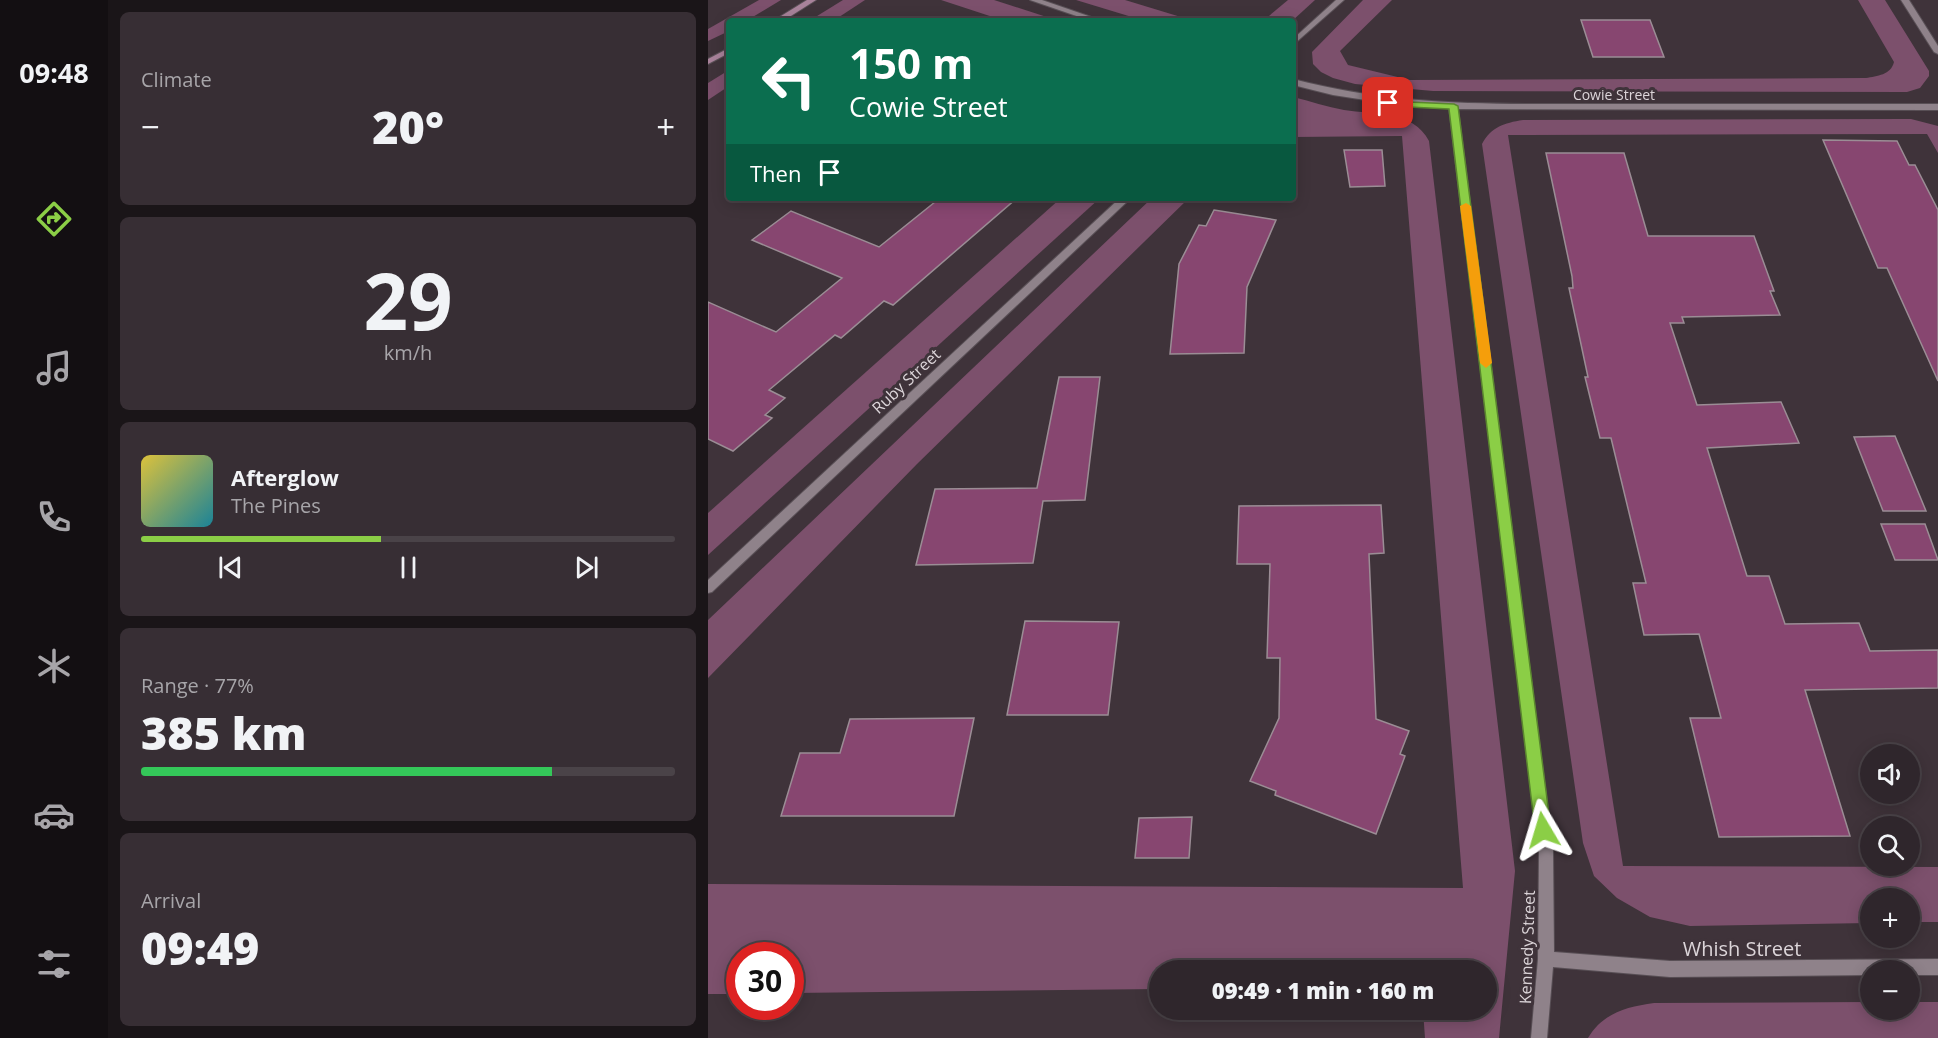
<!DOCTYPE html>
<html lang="en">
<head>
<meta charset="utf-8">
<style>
  :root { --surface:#2f262c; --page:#372e34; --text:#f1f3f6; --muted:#a7a5a9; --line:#4a4348; --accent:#8bce46 }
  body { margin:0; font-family:"Open Sans",sans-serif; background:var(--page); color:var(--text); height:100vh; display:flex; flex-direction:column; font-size:22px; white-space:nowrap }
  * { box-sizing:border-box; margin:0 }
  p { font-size:20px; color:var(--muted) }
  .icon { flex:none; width:33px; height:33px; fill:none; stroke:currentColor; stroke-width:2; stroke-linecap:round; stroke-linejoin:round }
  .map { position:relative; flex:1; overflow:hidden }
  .side { display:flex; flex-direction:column; gap:12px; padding:12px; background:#1a1518; width:600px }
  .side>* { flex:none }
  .banner { position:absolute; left:18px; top:18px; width:570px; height:183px; border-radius:6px; box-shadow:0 3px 15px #0003,0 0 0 2px var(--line); background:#0b6e4f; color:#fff; overflow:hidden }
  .tools { position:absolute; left:1152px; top:744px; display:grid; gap:12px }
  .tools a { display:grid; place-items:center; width:60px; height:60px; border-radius:50%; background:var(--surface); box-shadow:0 3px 15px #0003,0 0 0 2px var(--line); font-size:30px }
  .speed { position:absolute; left:18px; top:942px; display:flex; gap:12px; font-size:30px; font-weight:700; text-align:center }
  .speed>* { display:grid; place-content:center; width:78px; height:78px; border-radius:50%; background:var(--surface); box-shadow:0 3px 15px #0003,0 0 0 2px var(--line); line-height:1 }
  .speed .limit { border:9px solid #d22; background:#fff; color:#111 }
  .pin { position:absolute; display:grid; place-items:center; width:51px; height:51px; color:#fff; margin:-26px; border-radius:12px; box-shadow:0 3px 9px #0006 }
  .me { position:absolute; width:66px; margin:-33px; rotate:353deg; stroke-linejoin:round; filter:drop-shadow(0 0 4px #0008) }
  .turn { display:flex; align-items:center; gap:21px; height:126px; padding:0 24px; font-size:27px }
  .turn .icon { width:78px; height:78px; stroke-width:2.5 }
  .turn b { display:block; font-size:42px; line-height:51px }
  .then { display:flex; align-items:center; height:57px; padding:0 24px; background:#0003; gap:12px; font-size:22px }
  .big { font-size:45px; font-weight:800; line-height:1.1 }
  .side .widget { flex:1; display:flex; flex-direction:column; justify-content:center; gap:9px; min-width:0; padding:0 21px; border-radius:9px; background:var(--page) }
  .side .dial { align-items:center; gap:0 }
  .dial b { font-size:78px; line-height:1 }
  .song { display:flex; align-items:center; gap:18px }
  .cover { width:72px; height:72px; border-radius:9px; background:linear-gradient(135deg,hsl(50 70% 55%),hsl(190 70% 35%)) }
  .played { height:6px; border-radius:3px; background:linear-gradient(90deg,var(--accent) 45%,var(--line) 45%) }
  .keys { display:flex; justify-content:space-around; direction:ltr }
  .heat { display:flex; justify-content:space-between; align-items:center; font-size:33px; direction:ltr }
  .charge { height:9px; border-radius:4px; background:linear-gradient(90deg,#34c759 77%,var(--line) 0) }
  .trip { position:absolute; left:441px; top:960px; width:348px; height:60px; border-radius:30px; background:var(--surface); box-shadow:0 3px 15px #0003,0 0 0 2px var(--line); font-weight:800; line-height:60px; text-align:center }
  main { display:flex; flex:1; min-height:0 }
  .menu { display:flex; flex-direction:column; width:108px; justify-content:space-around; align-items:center; background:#130f12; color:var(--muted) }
  .menu .icon { width:42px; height:42px }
  .menu .current { color:var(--accent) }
  .menu b { font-size:27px; color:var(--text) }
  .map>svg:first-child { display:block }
  .green { fill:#7c506c }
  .building { fill:#874670; stroke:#9b8d95; stroke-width:1.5 }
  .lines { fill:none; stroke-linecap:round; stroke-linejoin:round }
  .minor-casing { stroke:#584f55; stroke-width:2 }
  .secondary-casing { stroke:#584f55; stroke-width:2 }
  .minor { fill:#8f828a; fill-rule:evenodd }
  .secondary { fill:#a8829a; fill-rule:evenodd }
  .route { fill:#8bce46; stroke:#5a862e; stroke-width:1.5 }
  .slow { fill:#f59e0b }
  .labels { text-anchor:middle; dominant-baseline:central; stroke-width:6; stroke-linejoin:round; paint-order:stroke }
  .far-street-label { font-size:14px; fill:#dcd5d9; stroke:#3f333a }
  .street-label { font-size:16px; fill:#dcd5d9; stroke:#3f333a }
  .near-street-label { font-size:20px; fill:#dcd5d9; stroke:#3f333a }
</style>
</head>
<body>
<main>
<nav class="menu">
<b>09:48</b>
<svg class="icon current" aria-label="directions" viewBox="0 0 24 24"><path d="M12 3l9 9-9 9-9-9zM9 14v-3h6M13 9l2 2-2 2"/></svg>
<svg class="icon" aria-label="music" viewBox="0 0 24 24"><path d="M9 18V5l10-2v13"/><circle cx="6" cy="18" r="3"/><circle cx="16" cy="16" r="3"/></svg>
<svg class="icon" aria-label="phone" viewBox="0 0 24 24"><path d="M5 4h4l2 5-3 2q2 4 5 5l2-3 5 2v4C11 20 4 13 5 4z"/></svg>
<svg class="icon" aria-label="climate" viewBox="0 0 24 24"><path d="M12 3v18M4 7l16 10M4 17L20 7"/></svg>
<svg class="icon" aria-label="car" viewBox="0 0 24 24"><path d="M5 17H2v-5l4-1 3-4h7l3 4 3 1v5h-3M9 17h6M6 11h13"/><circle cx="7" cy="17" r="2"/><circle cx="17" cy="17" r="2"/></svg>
<svg class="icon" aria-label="filters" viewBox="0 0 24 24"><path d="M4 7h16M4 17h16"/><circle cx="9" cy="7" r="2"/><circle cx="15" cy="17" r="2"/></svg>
</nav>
<section class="side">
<div class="widget"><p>Climate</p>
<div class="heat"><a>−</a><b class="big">20°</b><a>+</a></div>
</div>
<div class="widget dial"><b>29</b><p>km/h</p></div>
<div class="widget">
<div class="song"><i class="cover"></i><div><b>Afterglow</b><p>The Pines</p></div></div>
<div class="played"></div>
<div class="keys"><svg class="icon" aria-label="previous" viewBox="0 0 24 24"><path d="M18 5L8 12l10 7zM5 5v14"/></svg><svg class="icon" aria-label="pause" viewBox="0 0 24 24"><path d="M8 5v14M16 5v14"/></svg><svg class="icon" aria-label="next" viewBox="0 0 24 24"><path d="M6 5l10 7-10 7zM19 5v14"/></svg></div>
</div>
<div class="widget"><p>Range · 77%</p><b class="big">385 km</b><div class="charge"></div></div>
<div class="widget"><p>Arrival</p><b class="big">09:49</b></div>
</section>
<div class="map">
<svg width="1230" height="1038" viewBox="0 0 1230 1038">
  <rect width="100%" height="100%" fill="#3f333a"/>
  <g class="green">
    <polygon points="51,0 73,0 38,21 21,21 21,31 0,41 0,29"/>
    <polygon points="135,0 157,0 125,21 101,21"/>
    <polygon points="233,0 286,0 351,21 297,21"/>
    <polygon points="368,0 417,0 486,21 437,21"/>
    <polygon points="580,0 607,0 584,21 555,21"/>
    <path d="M655,0H684L632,51L640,65L702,80L1158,78C1169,76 1183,75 1186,62L1150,0H1177L1221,71V76L1212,88L1199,92L725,91L647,84L625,78L613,72L605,64L604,52Z"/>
    <polygon points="21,70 21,86 0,100 0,83"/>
    <path d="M585,97C602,101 619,107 636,110C666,115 705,110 721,141L807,871L791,1038H717L715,1010H778V970H452L451,989L83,993L82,956H32L31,994H0V884L755,888L694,136L585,137Z"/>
    <path d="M1203,119L1230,126V153L1219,134L800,135L915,866L1230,867V922H1202V898H1162V923L982,926L942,917L909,898L886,876L875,843L774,144C783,127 796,123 815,120Z"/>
    <polygon points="353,198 392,198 0,555 0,513"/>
    <polygon points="444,198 481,198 209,464 0,678 0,620"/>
    <path d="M1162,1002V1010H1202V1002H1230V1038H880C895,1013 918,1007 946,1003Z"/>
  </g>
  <g class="building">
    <polygon points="873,20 942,20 956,57 885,57"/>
    <polygon points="1115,140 1189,141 1201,165 1207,165 1230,210 1230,381 1179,268 1170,268"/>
    <polygon points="636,150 674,150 677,186 642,187"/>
    <polygon points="838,153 916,153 940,236 1046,236 1066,291 1062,291 1072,315 974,317 976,323 962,323 989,405 1073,402 1091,443 999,448 1039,576 1061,576 1077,624 1151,623 1162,651 1230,650 1230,688 1097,690 1142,836 1011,837 982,718 1013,718 991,634 936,635 925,583 938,583 903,438 892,438 877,377 880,377 861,288 865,288 864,276"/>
    <polygon points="232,198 309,198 185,305 176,301 133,338 127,335 61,390 77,398 57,415 64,418 25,451 0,439 0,302 68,332 134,278 44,240 83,211 171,247"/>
    <polygon points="506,210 568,220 539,287 536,353 462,354 471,264 491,225 498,226"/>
    <polygon points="351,377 392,377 377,500 335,501 325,563 208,565 227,489 329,488"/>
    <polygon points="1187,436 1218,511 1175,511 1146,437"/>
    <polygon points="673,505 676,553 661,554 668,719 701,731 692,754 697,756 668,834 567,795 568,791 542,781 571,718 572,658 559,658 562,564 529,564 531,506"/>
    <polygon points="1173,524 1217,524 1230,560 1187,560"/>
    <polygon points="317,621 411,622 400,715 299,715"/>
    <polygon points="266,718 246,816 73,816 92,753 132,753 142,719"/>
    <polygon points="484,817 481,858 427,858 431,818"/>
  </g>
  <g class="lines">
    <g class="minor-casing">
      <g id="minor">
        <polygon points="322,0 334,0 395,21 383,21"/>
        <polygon points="628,0 636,0 585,45 585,39"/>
        <polygon points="1193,0 1201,0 1230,46 1230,54 1226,52"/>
        <path d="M585,79C691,107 789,104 897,104C1008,104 1119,104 1230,104V110L750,109L845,850L846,952L962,961L1230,959V975H1202V970H1162V975L962,977L845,967L839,1038H823L830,959L831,850L741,108L664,101L625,95L585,85Z"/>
        <polygon points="412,198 423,198 4,592 0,593 0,580"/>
      </g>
    </g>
    <g class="secondary-casing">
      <g id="secondary">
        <polygon points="99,0 108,0 75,21 65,21"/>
        <polygon points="21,48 21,53 0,64 0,59"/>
      </g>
    </g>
    <use href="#minor" class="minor"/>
    <use href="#secondary" class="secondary"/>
  </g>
  <polygon class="route" points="677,101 746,104 750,106 843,830 841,835 835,838 829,835 827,830 741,109 680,106 677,105"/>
  <polygon class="slow" points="758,203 763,206 784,363 778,368 772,363 752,206"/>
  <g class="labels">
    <g class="far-street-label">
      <text x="906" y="94">Cowie Street</text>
    </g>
    <g class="street-label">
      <text transform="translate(198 381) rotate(-43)">Ruby Street</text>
      <text transform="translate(819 947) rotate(-88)">Kennedy Street</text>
    </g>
    <g class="near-street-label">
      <text x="1034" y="948">Whish Street</text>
    </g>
  </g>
</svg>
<div class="tools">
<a><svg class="icon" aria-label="sound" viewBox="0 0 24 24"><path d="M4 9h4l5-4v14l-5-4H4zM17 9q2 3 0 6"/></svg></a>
<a><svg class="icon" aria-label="search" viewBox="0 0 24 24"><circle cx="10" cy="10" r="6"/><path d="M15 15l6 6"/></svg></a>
<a>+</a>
<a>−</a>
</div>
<div class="speed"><div class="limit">30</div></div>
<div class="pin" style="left:680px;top:103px;background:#d93025"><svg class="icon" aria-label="arrive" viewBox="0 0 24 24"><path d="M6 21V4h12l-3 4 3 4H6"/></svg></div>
<svg class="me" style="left:835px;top:830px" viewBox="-20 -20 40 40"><path d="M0-17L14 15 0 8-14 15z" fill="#8bce46" stroke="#fff" stroke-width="4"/></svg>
<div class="trip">09:49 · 1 min · 160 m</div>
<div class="banner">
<div class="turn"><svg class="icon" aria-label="left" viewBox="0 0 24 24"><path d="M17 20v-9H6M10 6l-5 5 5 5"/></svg><div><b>150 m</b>Cowie Street</div></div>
<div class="then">Then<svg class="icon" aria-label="arrive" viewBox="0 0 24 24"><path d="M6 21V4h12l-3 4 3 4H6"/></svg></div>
</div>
</div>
</main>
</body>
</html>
